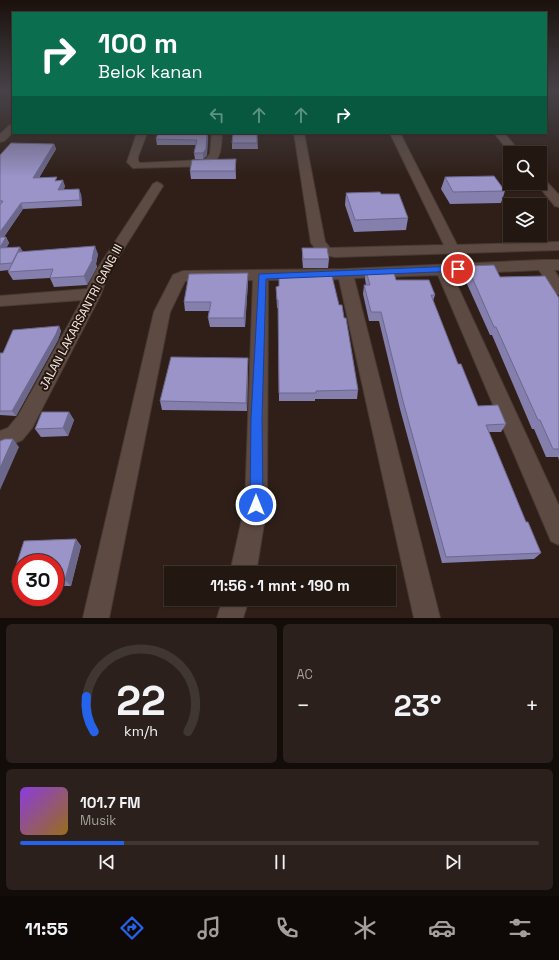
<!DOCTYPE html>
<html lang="id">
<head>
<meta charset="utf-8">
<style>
  :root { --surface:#231712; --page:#2b201b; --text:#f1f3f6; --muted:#a39f9f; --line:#403632; --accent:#2563eb }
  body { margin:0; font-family:"Space Grotesk",sans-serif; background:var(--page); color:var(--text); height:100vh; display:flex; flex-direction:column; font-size:15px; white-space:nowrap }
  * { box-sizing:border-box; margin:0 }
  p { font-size:13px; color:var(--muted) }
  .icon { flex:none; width:22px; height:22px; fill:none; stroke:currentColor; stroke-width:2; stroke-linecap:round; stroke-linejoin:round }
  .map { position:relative; height:618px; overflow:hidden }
  .side { display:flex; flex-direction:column; gap:6px; padding:6px; background:#130d0a; flex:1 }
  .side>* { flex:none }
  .top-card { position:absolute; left:12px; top:12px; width:535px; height:122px; border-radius:0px; box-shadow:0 1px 3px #0004,0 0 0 1px var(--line); background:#0b6e4f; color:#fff; overflow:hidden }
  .fabs { position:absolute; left:503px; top:146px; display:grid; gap:8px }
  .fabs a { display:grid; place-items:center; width:44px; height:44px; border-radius:0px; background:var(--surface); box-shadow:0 1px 3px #0004,0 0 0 1px var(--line); font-size:20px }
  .speed { position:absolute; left:12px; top:554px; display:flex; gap:8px; font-size:20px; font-weight:700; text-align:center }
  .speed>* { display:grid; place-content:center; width:52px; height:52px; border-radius:50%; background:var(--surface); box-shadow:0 1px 3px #0004,0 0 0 1px var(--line); line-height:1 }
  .speed .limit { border:6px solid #d22; background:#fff; color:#111 }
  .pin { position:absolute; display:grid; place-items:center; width:34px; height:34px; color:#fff; margin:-17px; border:2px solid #fff; border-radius:50%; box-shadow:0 1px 4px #0007 }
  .me { position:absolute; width:44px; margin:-22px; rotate:0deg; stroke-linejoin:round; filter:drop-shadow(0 0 3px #0008) }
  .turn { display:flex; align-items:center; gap:14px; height:84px; padding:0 20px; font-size:18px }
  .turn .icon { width:52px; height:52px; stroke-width:2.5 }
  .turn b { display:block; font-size:28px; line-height:34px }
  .lanes { display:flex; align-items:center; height:38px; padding:0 20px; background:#0003; justify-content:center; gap:20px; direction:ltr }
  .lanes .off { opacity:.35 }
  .big { font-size:30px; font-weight:700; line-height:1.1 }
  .side .widget { flex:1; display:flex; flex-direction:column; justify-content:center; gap:6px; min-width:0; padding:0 14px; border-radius:6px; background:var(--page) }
  .side .dial { align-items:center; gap:0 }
  .dial svg { height:104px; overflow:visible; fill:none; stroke:var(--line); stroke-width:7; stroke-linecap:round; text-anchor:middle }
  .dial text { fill:var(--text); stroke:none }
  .song { display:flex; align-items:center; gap:12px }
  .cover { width:48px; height:48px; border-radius:6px; background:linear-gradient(135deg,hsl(270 70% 55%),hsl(40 70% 35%)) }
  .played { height:4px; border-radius:2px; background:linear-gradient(90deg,var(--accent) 20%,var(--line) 20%) }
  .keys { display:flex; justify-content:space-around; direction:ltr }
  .heat { display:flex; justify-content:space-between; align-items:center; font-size:22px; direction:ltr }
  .side .tiles { flex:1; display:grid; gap:6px; grid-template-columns:1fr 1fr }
  .widget:last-child { grid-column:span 2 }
  .trip { position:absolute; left:164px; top:566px; width:232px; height:40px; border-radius:0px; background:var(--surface); box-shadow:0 1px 3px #0004,0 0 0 1px var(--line); font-weight:700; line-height:40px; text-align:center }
  .dock { display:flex; height:64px; justify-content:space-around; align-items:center; background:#0e0907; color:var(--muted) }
  .dock .icon { width:28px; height:28px }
  .dock .on { color:var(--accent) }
  .dock b { font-size:18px; color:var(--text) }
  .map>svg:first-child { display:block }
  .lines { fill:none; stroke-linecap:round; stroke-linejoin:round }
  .street-casing { stroke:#483a35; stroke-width:2 }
  .street { fill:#5d4b43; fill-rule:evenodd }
  .wall { fill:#847fac }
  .shaded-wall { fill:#6c688c }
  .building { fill:#9a94c8; stroke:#6c688c }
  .route { fill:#2563eb; stroke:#184099 }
  .labels { text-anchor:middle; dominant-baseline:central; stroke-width:4; stroke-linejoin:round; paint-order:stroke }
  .street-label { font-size:12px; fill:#f4e9e4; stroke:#25160f }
</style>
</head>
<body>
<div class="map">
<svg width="559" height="618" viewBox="0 0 559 618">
  <rect width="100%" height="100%" fill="#2f1f18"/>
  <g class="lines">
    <g class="street-casing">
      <g id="street">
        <polygon points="13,124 13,132 4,141 0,142 0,134 10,125"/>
        <path d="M137,133H147L138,157V161L140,163L204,160L210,154L212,133H222C221,146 222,162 207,166L133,168L127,162Z"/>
        <polygon points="294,133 304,133 325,242 330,248 444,245 390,133 400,133 457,245 559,242 559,250 335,257 320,254 311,243"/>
        <polygon points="494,133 504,133 521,153 510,153"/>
        <polygon points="540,178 544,179 559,195 559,207 555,206 536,183 540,183"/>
        <polygon points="157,182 161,184 163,186 108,274 101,294 32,428 22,440 0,450 0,431 8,428 18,416 82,300 0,306 0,296 87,289 94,274 153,184"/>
        <polygon points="543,260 559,260 559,270 554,270 559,278 559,294 554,293 539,270 452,274 559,506 559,545 551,541 438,275 354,278 440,618 414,618 339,279 268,280 267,505 256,573 230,573 245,505 253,280 185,281 170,312 109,618 83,618 154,312 173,275 183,271 345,269"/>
        <polygon points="223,599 249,599 243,618 217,618"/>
      </g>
    </g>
    <use href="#street" class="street"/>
  </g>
  <g class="wall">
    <polygon points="208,133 207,155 203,159 195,159 194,153 196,145 157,145 156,139"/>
    <polygon points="257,133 258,149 232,149 232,143"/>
    <polygon points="54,144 56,149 39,178 58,181 65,186 64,189 81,194 82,206 23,209 4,237 6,237 9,243 6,248 22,251 98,254 96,264 97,267 87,285 54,287 50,278 13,280 8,272 9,270 0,271 0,155"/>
    <polygon points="236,159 236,179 191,179 190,171"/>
    <polygon points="445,177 505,191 501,203 450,204 441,189"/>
    <polygon points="346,193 381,194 408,218 406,230 354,232 345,205"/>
    <polygon points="302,248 329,259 328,268 303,268 302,257"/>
    <polygon points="467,266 500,277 559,298 559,460 558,457 546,457 534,429 532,429 492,335 490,335 463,275"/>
    <polygon points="366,271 396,280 435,295 433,301 458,364 478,406 506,424 501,432 489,432 526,522 541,553 534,559 442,563 400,409 379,321 369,321 363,294 364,285 366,285 365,279"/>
    <polygon points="248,282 245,327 210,327 208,318 209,311 185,311 184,302"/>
    <polygon points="276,287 339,305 344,318 358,390 357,399 315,399 315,401 279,401 278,308 277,308"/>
    <polygon points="59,326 61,331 58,340 16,416 0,415 0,353 3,353"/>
    <polygon points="248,366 247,411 162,410 160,401"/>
    <polygon points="69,412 74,420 68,436 41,437 35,429"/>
    <polygon points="76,539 81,546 71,586 55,586 55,563 21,563 21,588 19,588 11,582 24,541"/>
  </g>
  <g class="shaded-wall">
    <polygon points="207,133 208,133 207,155 203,159 203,153"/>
    <polygon points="54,144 56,149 35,184 33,178"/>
    <polygon points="236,159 236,179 235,171"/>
    <polygon points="63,180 65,186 61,195 58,190"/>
    <polygon points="79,189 81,194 82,206 80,200"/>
    <polygon points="21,203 23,209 0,242 0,232"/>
    <polygon points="6,237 9,243 3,255 0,250 0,247"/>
    <polygon points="95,246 98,254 96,264 97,267 87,285 84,276 92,259"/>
    <polygon points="20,247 24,253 13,263"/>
    <polygon points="248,273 248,282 245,327 244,318"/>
    <polygon points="59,326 61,331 58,340 16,416 12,411"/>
    <polygon points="248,358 248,366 247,411 246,403"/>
    <polygon points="69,412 74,420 68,436 63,428"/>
    <polygon points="13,439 19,447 0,490 0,468"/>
    <polygon points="76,539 81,546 71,586 65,580"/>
  </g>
  <g class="building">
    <polygon points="158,133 207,133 206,149 203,153 194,153 197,140 156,139"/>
    <polygon points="233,133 257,133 257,143 232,143"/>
    <polygon points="11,143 54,144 33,178 57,177 55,181 63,180 58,190 79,189 80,200 21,203 0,232 0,205 3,201 0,201 0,155"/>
    <polygon points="236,159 235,171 190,171 192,160"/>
    <polygon points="494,176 505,191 453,192 445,177"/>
    <polygon points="380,192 381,194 399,194 408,218 355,220 346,193"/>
    <polygon points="0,237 6,237 0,247"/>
    <polygon points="95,246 92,259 93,259 84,276 50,278 53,269 8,272 18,252"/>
    <polygon points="20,247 12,263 0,264 0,248"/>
    <polygon points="302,248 327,248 329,259 303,259"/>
    <polygon points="494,265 500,277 545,276 559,298 559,449 553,449 540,420 538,420 496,327 494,327 467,266"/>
    <polygon points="393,270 396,280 429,280 435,295 431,295 458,364 461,364 478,406 498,405 506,424 486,425 526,522 528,522 541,553 446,557 403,401 381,312 371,312 364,285 370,285 366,271"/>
    <polygon points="331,272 339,305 342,305 344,318 346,318 358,390 316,391 316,393 279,393 278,300 277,300 276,287 279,286 279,274"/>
    <polygon points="248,273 244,318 208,318 211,302 184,302 189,274"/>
    <polygon points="59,326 56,334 12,411 0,411 0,353 3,353 13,330"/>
    <polygon points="171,357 248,358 246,403 160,401"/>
    <polygon points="42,412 69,412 63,428 35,429"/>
    <polygon points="5,439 13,439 0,468 0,441"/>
    <polygon points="76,539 65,580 55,581 55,563 21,563 21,582 11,582 24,541"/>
  </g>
  <linearGradient id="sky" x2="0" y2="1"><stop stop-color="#1a110d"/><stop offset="0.51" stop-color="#474248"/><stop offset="1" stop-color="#474248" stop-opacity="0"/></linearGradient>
  <rect width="559" height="177" fill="url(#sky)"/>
  <polygon class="route" points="458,266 460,267 462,269 460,271 266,279 262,418 263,505 261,509 256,511 252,509 250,505 251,418 259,274"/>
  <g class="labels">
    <g class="street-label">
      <text transform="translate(81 317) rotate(-62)">JALAN LAKARSANTRI GANG III</text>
    </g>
  </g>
</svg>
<div class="fabs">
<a><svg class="icon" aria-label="search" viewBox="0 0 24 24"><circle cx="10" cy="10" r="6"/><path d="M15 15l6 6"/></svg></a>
<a><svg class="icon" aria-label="layers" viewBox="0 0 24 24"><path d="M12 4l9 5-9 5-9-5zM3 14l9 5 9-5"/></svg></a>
</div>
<div class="speed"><div class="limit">30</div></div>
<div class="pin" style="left:458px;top:269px;background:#d93025"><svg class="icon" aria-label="arrive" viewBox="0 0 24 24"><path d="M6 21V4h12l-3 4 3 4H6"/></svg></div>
<svg class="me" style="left:256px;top:505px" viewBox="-20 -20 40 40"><circle r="17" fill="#2563eb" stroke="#fff" stroke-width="3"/><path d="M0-11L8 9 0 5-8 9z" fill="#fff"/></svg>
<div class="trip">11:56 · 1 mnt · 190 m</div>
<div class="top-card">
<div class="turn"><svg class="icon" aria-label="right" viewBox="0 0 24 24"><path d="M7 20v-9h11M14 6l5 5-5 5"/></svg><div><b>100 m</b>Belok kanan</div></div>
<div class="lanes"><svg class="icon off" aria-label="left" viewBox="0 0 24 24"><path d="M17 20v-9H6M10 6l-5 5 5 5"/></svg><svg class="icon off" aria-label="ahead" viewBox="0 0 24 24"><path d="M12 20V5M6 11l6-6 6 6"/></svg><svg class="icon off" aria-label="ahead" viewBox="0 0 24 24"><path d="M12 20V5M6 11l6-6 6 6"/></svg><svg class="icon" aria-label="right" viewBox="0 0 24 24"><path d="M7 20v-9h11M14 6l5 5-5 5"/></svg></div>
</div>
</div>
<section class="side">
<div class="tiles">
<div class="widget dial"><svg viewBox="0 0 100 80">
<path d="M14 69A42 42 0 1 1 86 69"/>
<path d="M14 69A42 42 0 0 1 8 42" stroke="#2563eb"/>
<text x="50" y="56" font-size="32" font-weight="700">22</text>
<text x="50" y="72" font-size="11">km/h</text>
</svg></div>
<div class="widget"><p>AC</p>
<div class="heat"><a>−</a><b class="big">23°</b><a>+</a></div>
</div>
<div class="widget">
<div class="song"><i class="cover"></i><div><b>101.7 FM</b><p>Musik</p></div></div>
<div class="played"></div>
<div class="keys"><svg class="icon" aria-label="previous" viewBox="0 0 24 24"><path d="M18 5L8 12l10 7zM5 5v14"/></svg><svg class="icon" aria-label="pause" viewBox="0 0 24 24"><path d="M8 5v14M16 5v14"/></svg><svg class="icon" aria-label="next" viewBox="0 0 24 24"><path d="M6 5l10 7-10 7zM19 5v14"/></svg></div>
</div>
</div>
</section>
<nav class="dock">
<b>11:55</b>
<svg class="icon on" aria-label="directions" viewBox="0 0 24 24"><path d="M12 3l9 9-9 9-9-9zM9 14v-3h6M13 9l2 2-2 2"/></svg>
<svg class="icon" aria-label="music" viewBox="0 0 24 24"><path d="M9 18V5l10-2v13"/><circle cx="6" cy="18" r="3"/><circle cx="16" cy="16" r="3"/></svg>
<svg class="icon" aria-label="phone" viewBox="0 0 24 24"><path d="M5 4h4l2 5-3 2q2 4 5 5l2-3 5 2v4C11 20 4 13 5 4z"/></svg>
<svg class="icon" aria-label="climate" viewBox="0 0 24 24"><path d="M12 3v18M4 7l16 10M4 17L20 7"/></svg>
<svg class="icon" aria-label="car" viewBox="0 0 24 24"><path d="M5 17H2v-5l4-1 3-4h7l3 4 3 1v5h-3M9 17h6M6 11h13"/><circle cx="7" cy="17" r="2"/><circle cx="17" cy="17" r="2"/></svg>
<svg class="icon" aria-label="filters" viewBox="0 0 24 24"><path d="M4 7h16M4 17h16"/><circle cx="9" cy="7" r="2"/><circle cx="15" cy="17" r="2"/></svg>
</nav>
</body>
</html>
